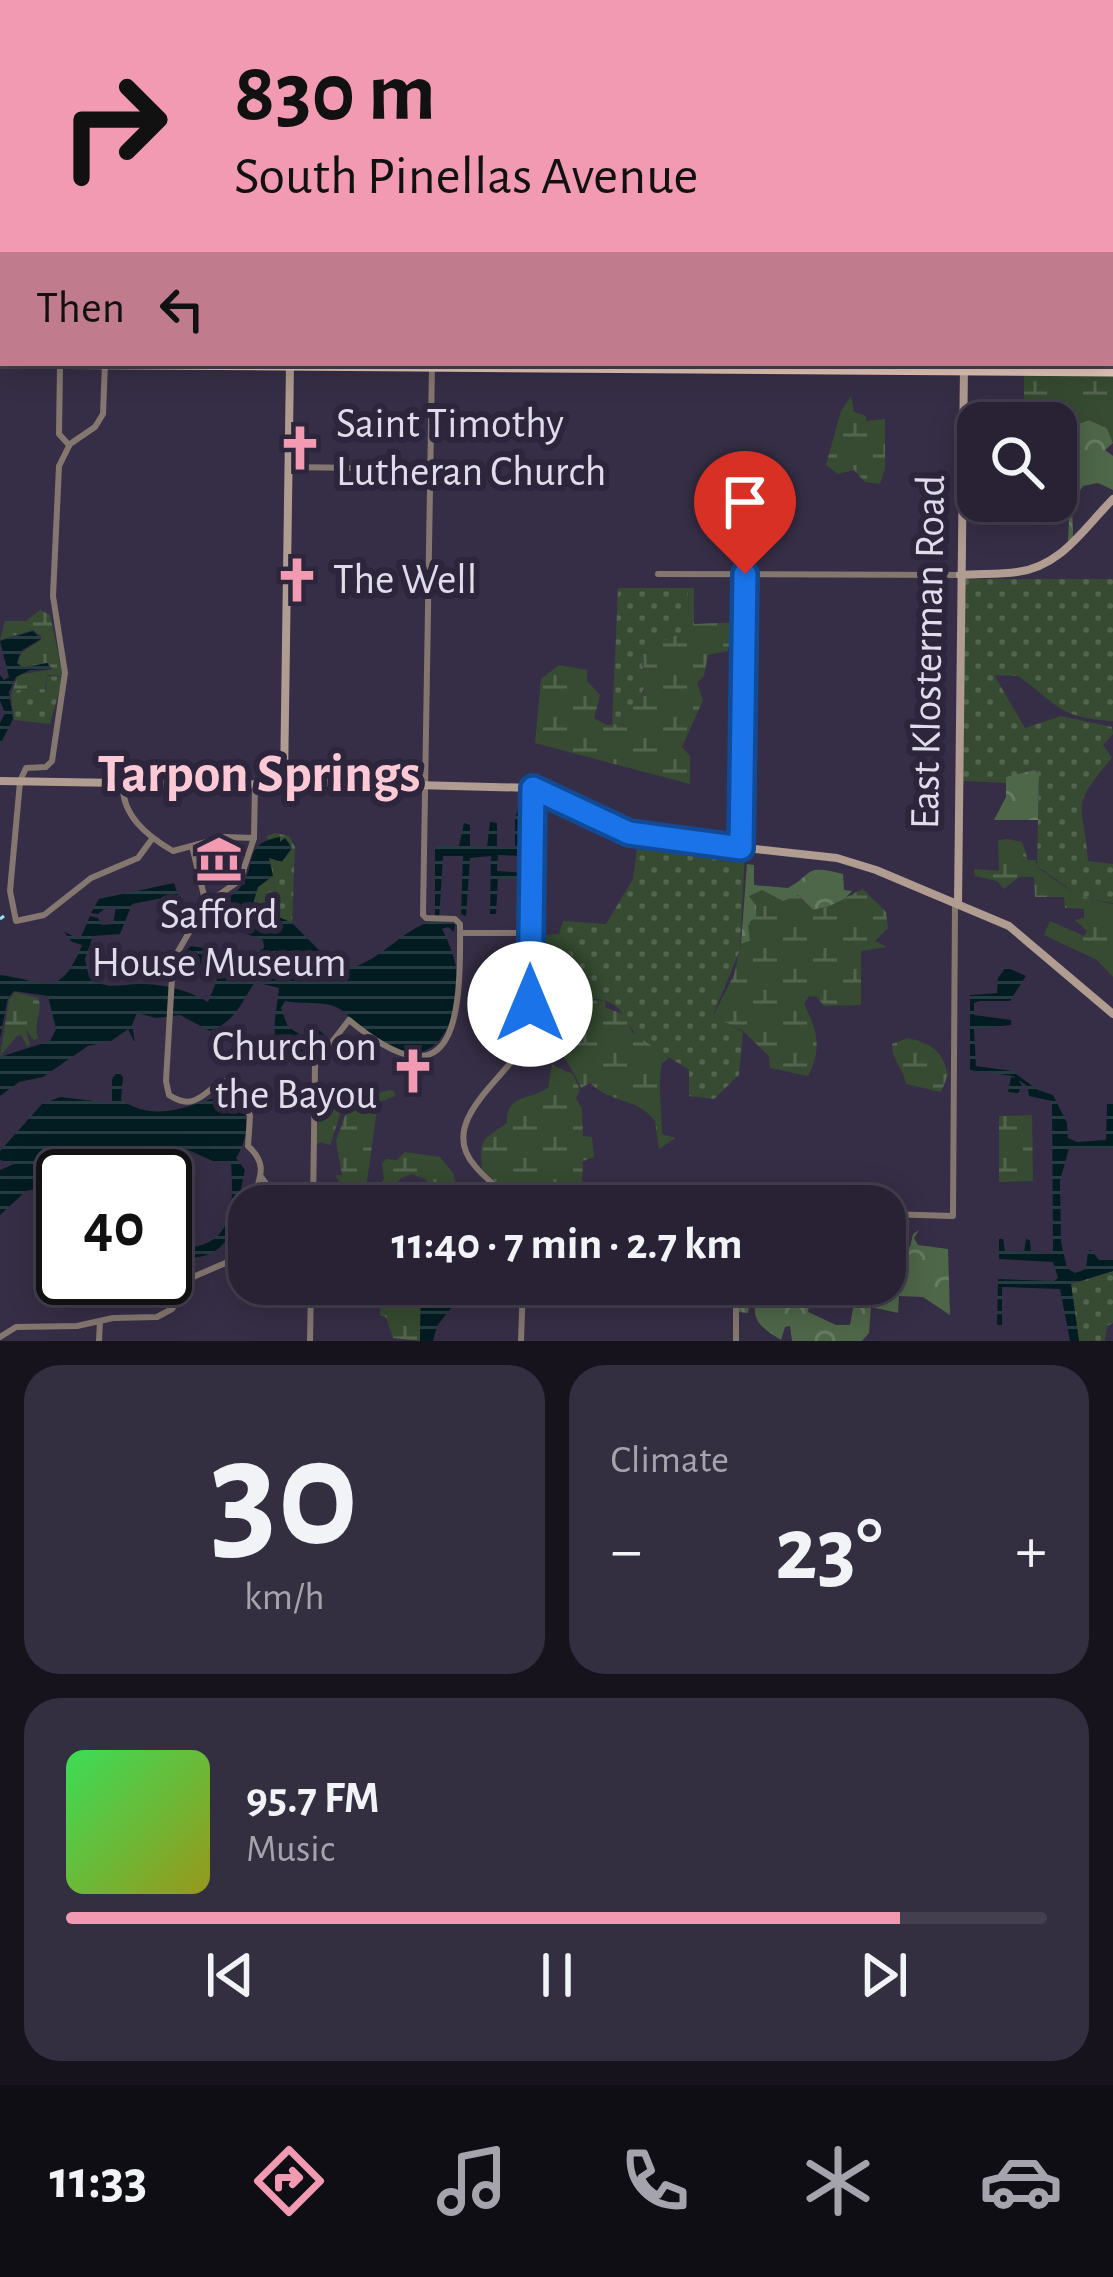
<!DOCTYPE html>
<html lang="en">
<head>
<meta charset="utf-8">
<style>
  :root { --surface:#282234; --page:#342f40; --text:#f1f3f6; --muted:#a5a4ac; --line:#443f4f; --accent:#f19ab1 }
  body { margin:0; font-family:"Alegreya Sans",sans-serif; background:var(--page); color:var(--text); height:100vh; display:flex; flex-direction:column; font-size:45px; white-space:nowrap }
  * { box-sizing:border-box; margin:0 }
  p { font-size:39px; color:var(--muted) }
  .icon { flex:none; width:66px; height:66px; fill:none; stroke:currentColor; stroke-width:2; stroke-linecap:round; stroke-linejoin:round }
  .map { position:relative; height:1341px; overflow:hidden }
  .side { display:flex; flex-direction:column; gap:24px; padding:24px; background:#16131d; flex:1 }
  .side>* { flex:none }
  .banner { position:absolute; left:0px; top:0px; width:1113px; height:366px; box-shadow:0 6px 30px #0003,0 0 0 3px var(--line); background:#f19ab1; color:#111; overflow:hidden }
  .fabs { position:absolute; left:957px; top:402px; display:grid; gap:24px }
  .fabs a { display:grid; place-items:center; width:120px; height:120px; border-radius:24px; background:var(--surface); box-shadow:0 6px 30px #0003,0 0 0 3px var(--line); font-size:60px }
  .speed { position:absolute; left:36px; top:1149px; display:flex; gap:24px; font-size:60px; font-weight:700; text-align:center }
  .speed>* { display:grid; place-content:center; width:156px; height:156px; border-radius:50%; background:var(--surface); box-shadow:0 6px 30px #0003,0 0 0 3px var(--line); line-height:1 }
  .speed .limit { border:6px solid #111; border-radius:18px; background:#fff; color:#111 }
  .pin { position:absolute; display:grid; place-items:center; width:102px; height:102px; color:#fff; margin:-123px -51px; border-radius:50% 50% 50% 0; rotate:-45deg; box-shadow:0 0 12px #0007 }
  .pin .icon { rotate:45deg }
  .me { position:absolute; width:132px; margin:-66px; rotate:0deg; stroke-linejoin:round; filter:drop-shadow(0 0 9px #0008) }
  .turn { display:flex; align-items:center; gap:42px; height:252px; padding:0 36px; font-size:54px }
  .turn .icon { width:156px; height:156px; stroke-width:2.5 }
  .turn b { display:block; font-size:84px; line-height:102px }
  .then { display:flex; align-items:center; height:114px; padding:0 36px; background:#0003; gap:24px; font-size:45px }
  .big { font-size:90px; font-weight:600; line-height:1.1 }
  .side .card { flex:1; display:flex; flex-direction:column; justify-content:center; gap:18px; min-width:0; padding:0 42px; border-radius:36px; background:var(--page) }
  .side .dial { align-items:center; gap:0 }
  .dial b { font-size:156px; line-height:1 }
  .song { display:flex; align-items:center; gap:36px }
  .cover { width:144px; height:144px; border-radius:18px; background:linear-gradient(135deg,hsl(130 70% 55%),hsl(60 70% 35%)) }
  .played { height:12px; border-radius:6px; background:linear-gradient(90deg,var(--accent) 85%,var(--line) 85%) }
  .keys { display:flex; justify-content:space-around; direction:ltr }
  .heat { display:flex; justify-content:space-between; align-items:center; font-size:66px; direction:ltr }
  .side .tiles { flex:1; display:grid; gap:24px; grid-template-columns:1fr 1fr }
  .card:last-child { grid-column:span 2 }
  .trip { position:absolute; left:228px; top:1185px; width:678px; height:120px; border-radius:36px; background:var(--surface); box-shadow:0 6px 30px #0003,0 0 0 3px var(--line); font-weight:600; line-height:120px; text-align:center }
  .dock { display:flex; height:192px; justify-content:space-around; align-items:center; background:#100e15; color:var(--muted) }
  .dock .icon { width:84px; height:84px }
  .dock .on { color:var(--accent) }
  .dock b { font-size:54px; color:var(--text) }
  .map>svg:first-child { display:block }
  .grass { fill:url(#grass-dots) }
  .forest { fill:url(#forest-crowns) }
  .wetland { fill:url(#wetland-marsh) }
  .garden { fill:#364b31 }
  .water { fill:url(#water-rules) }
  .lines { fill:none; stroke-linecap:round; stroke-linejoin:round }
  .ferry { stroke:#91e2f9; stroke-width:3; stroke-dasharray:15 12; stroke-linecap:butt }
  .tertiary { stroke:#847770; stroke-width:6 }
  .secondary { stroke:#b19c92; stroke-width:8 }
  .trunk { stroke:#e4c6b8; stroke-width:9 }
  .route-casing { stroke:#114b97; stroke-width:30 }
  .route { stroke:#1a73e8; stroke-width:21 }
  .labels { text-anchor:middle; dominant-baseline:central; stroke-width:12; stroke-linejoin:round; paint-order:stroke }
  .poi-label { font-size:42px; fill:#e0dceb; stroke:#2c253b; text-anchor:start }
  .street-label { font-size:42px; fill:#e0dceb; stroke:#2c253b }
  .district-label { font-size:54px; font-weight:bold; fill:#fcc9d5; stroke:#2c253b }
</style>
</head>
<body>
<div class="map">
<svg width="1113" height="1341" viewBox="0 0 1113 1341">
  <defs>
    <pattern id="grass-dots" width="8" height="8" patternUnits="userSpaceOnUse" patternTransform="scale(3)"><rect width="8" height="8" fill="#364b31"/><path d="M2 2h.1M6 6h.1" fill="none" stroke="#53644f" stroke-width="1.8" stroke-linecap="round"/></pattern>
    <pattern id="forest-crowns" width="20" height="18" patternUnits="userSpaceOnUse" patternTransform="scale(3)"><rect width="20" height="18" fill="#4f6749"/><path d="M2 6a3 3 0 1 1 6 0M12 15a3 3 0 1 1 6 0" fill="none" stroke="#687c63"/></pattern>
    <pattern id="wetland-marsh" width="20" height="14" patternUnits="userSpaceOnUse" patternTransform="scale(3)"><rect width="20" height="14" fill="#364b31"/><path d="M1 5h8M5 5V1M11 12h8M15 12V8" fill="none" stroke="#53644f"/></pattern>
    <pattern id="water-rules" width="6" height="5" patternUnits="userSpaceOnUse" patternTransform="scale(3)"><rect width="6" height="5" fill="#031c22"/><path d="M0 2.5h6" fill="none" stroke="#273c42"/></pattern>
  </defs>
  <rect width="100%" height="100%" fill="#362e46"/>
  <g class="grass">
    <path d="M964,579H1113V721C1058,718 1058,704 1018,676L994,675L1025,728L1061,716L1112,727L1113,734L1103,745L1112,758C1067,811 1084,800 1088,861L1113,864V903L1082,898L1037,866L1039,776L1036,770L1006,778V783L963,781Z"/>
    <path d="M618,588H688L689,613L682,633L651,648L642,665C653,688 634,707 620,725L612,726Z"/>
    <polygon points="47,676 63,677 50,724 14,720 11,695 17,690 46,689"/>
    <polygon points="275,833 289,836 295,847 292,925 251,906 258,887 273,876 269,857 277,861 292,848 286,839 285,843 268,840 267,836"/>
    <path d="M638,840L745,850L740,950L713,1015L743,1032L739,1075L714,1099L689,1096V1070C672,1057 643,1047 632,1029C624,1017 621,1006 606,1001C587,994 575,1007 559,993H532L531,950L544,951L546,942L567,949L559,934L563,921L606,924L633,879Z"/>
    <polygon points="1113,1271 1113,1323 1107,1326 1105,1341 1079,1341 1071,1284"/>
  </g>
  <g class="forest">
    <polygon points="1042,420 1060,420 1066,428 1089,420 1107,428 1113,443 1105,450 1113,456 1113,490 1098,483 1083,486 1072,502 1073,537 1068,542 1073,435 1056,433 1056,423 1041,423"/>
    <polygon points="1035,770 1039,775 1038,820 994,820 1006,797 1006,777"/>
    <path d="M747,864L754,865V885L788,888C815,873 803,864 843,874L844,890L852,891L840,904L813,910L798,895L784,901L749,896L756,903L757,916L750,922V941L741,944Z"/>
    <path d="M919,1230L914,1238L918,1245L948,1249L950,1315L923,1297L899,1296L898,1313L871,1307L869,1333L862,1341H792L790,1326L785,1327L781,1340C761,1327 750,1321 757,1297L752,1288L748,1313L738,1312V1284H812L808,1312L836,1325H850L854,1303L847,1284H885V1246L910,1247L913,1234Z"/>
  </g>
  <g class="wetland">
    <polygon points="1113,375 1113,443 1107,428 1089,420 1068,428 1060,420 1024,423 1024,375"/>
    <polygon points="851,396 854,412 866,416 866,421 885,419 885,468 880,484 865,482 854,470 838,474 826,465 841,411"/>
    <polygon points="688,588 694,588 694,624 742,622 742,627 732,628 728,651 708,655 704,676 697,683 703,700 682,747 690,756 690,784 535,743 541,679 559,665 587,670 587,681 600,695 594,718 607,725 620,724 644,692 643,649 682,633 689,613"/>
    <polygon points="40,610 50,615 63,676 47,675 45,689 18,690 11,695 18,675 53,669 47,663 23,667 17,663 22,652 41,640 41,636 33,630 0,640 5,621 26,621"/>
    <path d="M1008,839L1022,842L1028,860H1036L1037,867C1066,888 1077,898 1113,904V977L1097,960L1044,935L1050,921L1084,936L1087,931L1075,920L1084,918V909L1065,908L1064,897H1035L1034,877H1019L1004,889L997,881L975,876L974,869L999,871L998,840Z"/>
    <path d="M863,889L886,912L888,928L875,941L887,947L861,951V1005L824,1006L817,997L809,996L804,1004C818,1032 822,1048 808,1076L770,1068L769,1056L743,1031L713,1016L734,975L741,944L750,941L748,926L756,916L757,907L749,896L762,890L783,901L798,895L813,910C833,908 848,895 863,889Z"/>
    <path d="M15,992L38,998C44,1012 32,1024 38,1038L34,1040L26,1030L30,1045L27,1046L21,1035L17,1036L0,1056L9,1000Z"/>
    <path d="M533,993H558C572,1006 587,998 605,1001L606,1008L626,1015L632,1032L669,1058L662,1063C657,1086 662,1109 662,1134L675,1138L659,1149L655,1121C635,1096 613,1105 590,1083L581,1088C571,1065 556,1041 533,1029Z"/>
    <path d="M908,1038C932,1044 943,1051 948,1075L941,1092L906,1084C903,1067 892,1061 892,1044Z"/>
    <path d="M552,1065L573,1074L580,1090L576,1098L582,1109L583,1136L592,1137L594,1157L583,1161L582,1184L586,1203L582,1205L532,1200L519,1204L482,1169C479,1134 484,1141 507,1123C505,1094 531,1100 548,1088Z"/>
    <path d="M389,1090L394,1091L395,1096L380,1102L377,1108L367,1182L354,1185V1206H342V1186L335,1175H342L336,1141L346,1113L341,1112L330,1145L320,1142L316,1145L319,1112C341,1091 362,1099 389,1090Z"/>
    <polygon points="1032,1115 1033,1181 999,1182 999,1116"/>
    <polygon points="405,1152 440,1157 453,1173 462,1206 431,1206 438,1193 425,1179 412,1174 401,1178 393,1188 383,1188 379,1200 384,1206 378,1206 379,1185 384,1179 382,1164 386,1159 397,1160"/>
    <polygon points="381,1284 395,1284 394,1299 413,1285 421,1289 420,1341 393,1338 386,1317 380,1315"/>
  </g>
  <polygon class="garden" points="559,934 573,959 575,992 533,993 532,959 545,959 545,935"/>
  <g class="water">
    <polygon points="208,0 1113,0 1113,248 1110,249 1110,3"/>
    <polygon points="33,631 41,639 21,651 17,663 23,668 47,663 52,669 30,670 16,677 9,692 13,719 0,745 0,723 5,713 0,701 0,675 4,680 9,677 0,641"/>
    <path d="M519,808L522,856L498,855L497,871L527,873V879H498L496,914H490L491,856L470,858L466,916L461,914L463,856H443L439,920L455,924L454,932L448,927L442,929C455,953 463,983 454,1011C436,1068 402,1059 361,1028C354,1023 348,1014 340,1009C325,1000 302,1005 285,1001L281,1008L288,1027L301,1035L319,1030L329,1039C324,1056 297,1058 281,1055C269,1037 277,1009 279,988L255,982C241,1003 236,1021 210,1031L180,1015L156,1018L137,1013L132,1025L135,1043L128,1029L111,1041L88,1046L43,1077L19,1082L0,1096V1057L50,1041L56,1029L48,996L14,991L8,998L0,1038V975C42,979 58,1004 82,945L72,942L64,932L80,939L90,916L98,918L102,925L113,924L116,907H107L98,914L91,913L99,899L174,883L178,895L132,904L120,934L93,936L85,959L89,977C108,992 122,983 144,984C167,985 188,990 208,1002L217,980L213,965L177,964V958L191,946L210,949L227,962L237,964L264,948L263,940L230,928L215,910C222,898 229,899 238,890C259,868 239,844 280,837V842L285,838L292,848L282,862L269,858L273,876L258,887L252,907L291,922L338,969C375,970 399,929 435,920V846H459L464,823L470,825V846L487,847L490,822L497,823V848H515V817Z"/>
    <polygon points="1006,967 1026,976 1010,1001 979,1001 974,1003 974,1015 1011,1020 1011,1025 974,1029 976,1066 1012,1071 1038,1090 1053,1095 1067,1123 1068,1138 1077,1142 1106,1140 1107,1104 1113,1104 1113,1148 1069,1148 1060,1181 1061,1242 1067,1268 1075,1273 1086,1269 1088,1251 1091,1250 1099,1260 1113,1260 1113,1271 1071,1284 1079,1341 1070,1341 1060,1289 1002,1287 1002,1325 997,1325 998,1279 1054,1281 1058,1278 1053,1262 999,1259 999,1239 1003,1239 1005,1251 1024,1252 1026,1239 1030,1240 1031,1252 1050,1254 1053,1250 1052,1101 1029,1096 1028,1087 1019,1080 1022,1086 1018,1093 1008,1092 1011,1077 1016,1078 1013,1076 970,1070 970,995 997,993 998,978"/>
    <path d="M118,1071L123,1077L121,1100C159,1125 192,1103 231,1093C252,1108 249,1138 236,1158L245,1170C238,1194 242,1224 223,1244C197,1271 185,1238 161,1297L138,1301L139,1291L154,1285L158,1278H165V1264L172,1253C184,1247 198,1248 209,1242C237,1228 232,1186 231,1162L213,1161L181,1147L147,1176H63V1182L26,1191L0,1215V1170L14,1164L0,1160V1151L42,1104L60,1097L112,1103V1079Z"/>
    <polygon points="395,1284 442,1286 449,1289 453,1299 462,1292 456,1289 478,1284 492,1290 466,1307 451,1308 437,1326 433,1341 420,1341 421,1289 413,1285 408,1296 402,1294 394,1300 392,1295"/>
  </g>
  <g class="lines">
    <polyline class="ferry" points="0,919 4,916"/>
    <g class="tertiary">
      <polyline points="60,365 59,434 69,445"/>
      <polyline points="289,467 429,469"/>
      <polyline points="658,574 958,575"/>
      <polyline points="20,781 26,768 46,767 52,761 65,673 53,596 59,466 70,444 95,427 103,414 105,363"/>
      <polyline points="20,782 10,891 16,921 44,915 91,878 138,858 152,839"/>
      <path d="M123,783C121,815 147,836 173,851L225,837L254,838"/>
      <polyline points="192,846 206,904"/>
      <polyline points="741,847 745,574"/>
      <polyline points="462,933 530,933"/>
      <polyline points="262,1178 275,1196 293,1206"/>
      <path d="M252,1206C257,1180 271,1167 248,1146L250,1116L241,1091L224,1081C204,1090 196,1113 169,1095L166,1081L173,960L205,905L240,880L254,838L255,783"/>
      <path d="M313,1206L315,1064L349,1020C458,1111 461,1013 460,924L455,919L426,918L423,915L432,365"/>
      <path d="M518,1206C504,1192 487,1181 475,1166C433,1119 516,1073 529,1034L533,788"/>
      <polyline points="885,1214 953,1216 955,904"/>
      <polyline points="0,1337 16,1327 77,1326 113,1318 157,1317 172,1309 193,1277 237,1258 249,1238"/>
      <polyline points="99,1341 100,1321"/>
      <polyline points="310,1341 311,1284"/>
      <polyline points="521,1341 523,1284"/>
      <polyline points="736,1341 736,1284"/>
    </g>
    <g class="secondary">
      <polyline points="111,0 113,3"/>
      <path d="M960,575C978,573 998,575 1017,572C1061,567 1084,528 1113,499"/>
      <polyline points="0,781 241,785 301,782 533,788 638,836 837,858 876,870 1009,926 1113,1014"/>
      <polyline points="284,782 290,364"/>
      <polyline points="958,904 964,365"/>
    </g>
    <polyline class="trunk" points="0,364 1113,372"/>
  </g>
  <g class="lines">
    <g class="route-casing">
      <polyline id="route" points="530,1004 533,788 629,833 741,848 745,574"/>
    </g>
    <use href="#route" class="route"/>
  </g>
  <defs>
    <g id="church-bare" transform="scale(3.6)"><path d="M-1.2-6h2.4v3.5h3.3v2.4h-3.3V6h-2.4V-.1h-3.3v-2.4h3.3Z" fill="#f19ab1" stroke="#2c253b" stroke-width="2.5" paint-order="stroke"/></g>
    <g id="museum-bare" transform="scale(3.6)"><path d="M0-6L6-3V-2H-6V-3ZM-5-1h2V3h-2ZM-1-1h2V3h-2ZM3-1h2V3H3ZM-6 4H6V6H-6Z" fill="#f19ab1" stroke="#2c253b" stroke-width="2.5" paint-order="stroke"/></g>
  </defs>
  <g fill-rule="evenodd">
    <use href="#church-bare" x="300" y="448"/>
    <use href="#church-bare" x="297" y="580"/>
    <use href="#museum-bare" x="219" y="859"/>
    <use href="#church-bare" x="413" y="1071"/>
  </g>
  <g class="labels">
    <g class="poi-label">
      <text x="336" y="424">Saint Timothy<tspan x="336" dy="48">Lutheran Church</tspan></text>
      <text x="333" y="580">The Well</text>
      <text x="219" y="915" text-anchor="middle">Safford<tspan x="219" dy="48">House Museum</tspan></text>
      <text x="377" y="1047" text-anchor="end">Church on<tspan x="377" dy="48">the Bayou</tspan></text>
    </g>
    <g class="street-label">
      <text transform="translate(928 652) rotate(-89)">East Klosterman Road</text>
    </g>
    <g class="district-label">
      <text x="259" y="775">Tarpon Springs</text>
    </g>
  </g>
</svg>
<div class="fabs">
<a><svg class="icon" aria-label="search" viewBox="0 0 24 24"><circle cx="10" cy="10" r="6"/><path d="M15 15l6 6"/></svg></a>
</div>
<div class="speed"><div class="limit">40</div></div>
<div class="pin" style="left:745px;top:574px;background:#d93025"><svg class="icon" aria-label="arrive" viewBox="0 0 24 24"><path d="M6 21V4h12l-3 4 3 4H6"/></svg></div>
<svg class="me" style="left:530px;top:1004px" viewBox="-20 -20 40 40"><circle r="19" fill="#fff"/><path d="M0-13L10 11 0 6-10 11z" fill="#1a73e8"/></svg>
<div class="trip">11:40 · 7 min · 2.7 km</div>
<div class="banner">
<div class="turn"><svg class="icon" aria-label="right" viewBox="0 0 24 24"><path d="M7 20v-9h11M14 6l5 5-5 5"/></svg><div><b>830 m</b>South Pinellas Avenue</div></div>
<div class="then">Then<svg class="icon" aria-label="left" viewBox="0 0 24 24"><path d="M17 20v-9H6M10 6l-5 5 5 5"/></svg></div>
</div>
</div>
<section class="side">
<div class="tiles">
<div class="card dial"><b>30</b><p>km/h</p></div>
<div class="card"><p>Climate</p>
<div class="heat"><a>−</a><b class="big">23°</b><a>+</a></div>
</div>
<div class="card">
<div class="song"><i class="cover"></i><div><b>95.7 FM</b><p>Music</p></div></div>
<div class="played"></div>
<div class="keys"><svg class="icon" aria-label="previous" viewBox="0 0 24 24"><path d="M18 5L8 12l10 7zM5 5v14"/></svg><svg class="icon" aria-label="pause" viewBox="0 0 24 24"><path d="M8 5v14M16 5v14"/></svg><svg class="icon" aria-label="next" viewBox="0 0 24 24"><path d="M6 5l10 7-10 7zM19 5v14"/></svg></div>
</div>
</div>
</section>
<nav class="dock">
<b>11:33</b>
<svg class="icon on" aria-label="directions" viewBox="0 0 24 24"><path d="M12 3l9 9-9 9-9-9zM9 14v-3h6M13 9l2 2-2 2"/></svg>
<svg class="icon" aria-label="music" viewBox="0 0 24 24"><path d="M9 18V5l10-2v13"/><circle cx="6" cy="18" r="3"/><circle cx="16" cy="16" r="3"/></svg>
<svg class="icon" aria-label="phone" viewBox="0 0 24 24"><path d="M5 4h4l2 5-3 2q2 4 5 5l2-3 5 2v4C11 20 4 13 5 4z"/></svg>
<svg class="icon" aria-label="climate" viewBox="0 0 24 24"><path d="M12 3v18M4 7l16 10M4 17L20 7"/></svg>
<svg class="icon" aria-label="car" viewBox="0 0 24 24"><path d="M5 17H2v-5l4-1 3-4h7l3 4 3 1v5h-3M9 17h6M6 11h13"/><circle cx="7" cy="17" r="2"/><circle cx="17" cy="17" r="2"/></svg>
</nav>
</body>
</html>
